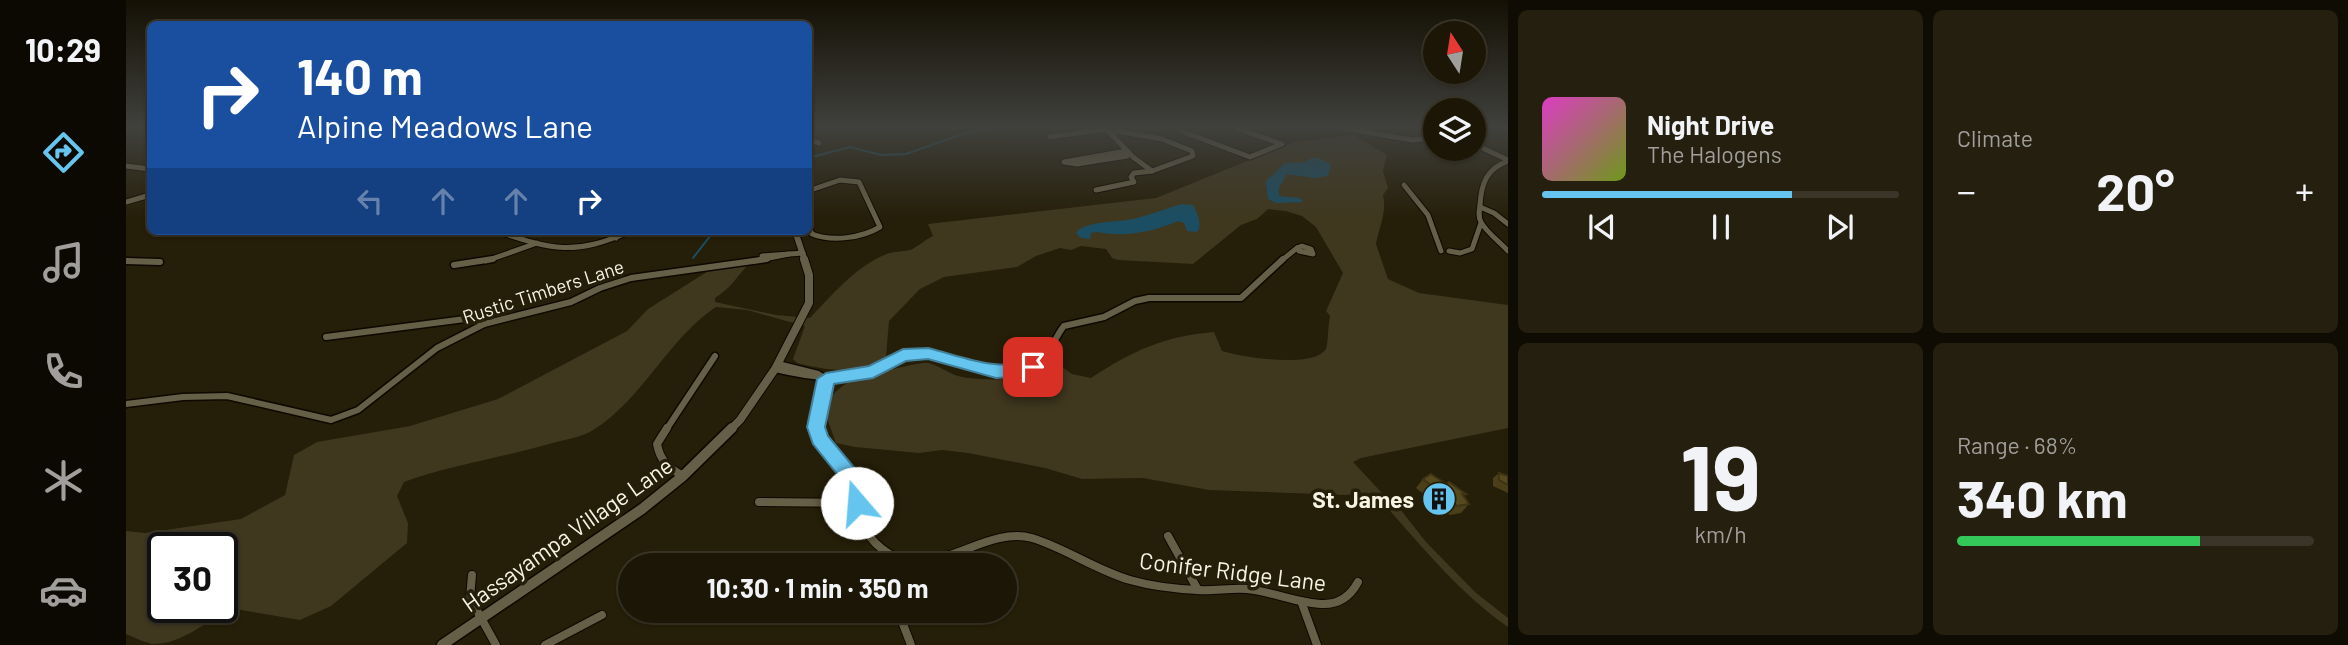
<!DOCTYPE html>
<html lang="en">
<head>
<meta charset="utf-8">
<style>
  :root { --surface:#1c1606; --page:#251f10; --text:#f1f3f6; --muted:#a09f9b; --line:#3a3528; --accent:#65c5ef }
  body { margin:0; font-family:Barlow,sans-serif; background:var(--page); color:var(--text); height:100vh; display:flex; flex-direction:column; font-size:26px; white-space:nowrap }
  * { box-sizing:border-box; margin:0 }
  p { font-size:23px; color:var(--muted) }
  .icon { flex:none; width:38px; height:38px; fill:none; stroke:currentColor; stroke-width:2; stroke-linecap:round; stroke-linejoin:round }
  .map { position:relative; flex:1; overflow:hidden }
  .panel { display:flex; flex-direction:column; gap:10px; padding:10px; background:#0f0c03; width:840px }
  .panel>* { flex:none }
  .guide { position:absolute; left:21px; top:21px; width:665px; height:214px; border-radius:10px; box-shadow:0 2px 5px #0004,0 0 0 2px var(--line); background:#1a4fa0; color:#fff; overflow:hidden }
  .needle { width:46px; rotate:348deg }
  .controls { position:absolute; left:1297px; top:21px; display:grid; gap:14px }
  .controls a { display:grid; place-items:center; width:63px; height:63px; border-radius:50%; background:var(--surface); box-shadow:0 2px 5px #0004,0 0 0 2px var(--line); font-size:35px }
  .speed { position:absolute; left:21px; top:532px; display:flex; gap:14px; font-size:35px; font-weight:700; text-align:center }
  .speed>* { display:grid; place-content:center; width:91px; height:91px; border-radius:50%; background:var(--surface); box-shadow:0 2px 5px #0004,0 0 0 2px var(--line); line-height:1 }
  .speed .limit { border:4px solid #111; border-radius:10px; background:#fff; color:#111 }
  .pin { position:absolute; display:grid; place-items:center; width:60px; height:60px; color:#fff; margin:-30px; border-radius:14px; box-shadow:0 4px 10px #0006 }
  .me { position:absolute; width:77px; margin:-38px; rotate:342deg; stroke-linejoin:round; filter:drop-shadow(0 0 5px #0008) }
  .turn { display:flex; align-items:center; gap:24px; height:147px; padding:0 35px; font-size:32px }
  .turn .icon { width:91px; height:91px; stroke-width:2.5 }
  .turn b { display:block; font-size:49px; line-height:60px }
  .lanes { display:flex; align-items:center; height:66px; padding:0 35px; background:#0003; justify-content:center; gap:35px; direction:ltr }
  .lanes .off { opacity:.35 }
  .big { font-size:52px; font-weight:700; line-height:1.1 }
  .panel .card { flex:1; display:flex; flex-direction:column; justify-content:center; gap:10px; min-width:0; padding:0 24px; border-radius:10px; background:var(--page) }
  .panel .dial { align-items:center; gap:0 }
  .dial b { font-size:91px; line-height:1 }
  .song { display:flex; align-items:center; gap:21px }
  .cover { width:84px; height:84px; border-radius:10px; background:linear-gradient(135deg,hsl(310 70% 55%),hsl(80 70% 35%)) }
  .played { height:7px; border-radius:4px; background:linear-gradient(90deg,var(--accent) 70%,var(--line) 70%) }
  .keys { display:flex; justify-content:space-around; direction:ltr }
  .heat { display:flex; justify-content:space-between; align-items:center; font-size:38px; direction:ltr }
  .charge { height:10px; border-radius:5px; background:linear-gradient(90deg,#34c759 68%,var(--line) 0) }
  .panel .tiles { flex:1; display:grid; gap:10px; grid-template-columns:repeat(2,1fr) }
  .trip { position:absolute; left:492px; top:553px; width:399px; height:70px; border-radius:35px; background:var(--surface); box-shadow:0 2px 5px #0004,0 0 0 2px var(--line); font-weight:700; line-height:70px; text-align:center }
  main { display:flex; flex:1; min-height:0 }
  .dock { display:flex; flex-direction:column; width:126px; justify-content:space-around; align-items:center; background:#0b0902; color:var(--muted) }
  .dock .icon { width:49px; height:49px }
  .dock .current { color:var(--accent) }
  .dock b { font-size:32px; color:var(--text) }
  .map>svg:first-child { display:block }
  .green { fill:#3f371e; fill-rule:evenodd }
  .water { fill:#1b4e63 }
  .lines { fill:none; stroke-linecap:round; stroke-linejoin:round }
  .stream { stroke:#1b4e63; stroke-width:2 }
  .street-far2-casing { stroke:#0e0800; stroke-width:7 }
  .street-far1-casing { stroke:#0e0800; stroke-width:9 }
  .street-casing { stroke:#0e0800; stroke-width:10 }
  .secondary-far2-casing { stroke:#0e0800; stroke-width:8 }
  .secondary-far1-casing { stroke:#0e0800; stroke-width:10 }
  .secondary-casing { stroke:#0e0800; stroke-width:13 }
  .street-far2 { stroke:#665f47; stroke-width:5 }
  .street-far1 { stroke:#665f47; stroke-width:6 }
  .street { stroke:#665f47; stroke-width:8 }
  .secondary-far2 { stroke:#665f47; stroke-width:6 }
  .secondary-far1 { stroke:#665f47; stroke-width:8 }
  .secondary { stroke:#665f47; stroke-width:10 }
  .wall { fill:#4b3f1a }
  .building { fill:#57491e; stroke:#3d3315; stroke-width:2 }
  .route { fill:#65c5ef; stroke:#42809b; stroke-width:2 }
  .labels { text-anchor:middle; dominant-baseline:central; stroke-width:7; stroke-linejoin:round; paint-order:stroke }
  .street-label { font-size:19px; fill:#f7f3e5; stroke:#251e08 }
  .near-poi-label { font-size:23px; font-weight:bold; fill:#f7f3e5; stroke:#251e08; text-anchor:end }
  .near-street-label { font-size:23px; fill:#f7f3e5; stroke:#251e08 }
</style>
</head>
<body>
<main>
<nav class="dock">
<b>10:29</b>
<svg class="icon current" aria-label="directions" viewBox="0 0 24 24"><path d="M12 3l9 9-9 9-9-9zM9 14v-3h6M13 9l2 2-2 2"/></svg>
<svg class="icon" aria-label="music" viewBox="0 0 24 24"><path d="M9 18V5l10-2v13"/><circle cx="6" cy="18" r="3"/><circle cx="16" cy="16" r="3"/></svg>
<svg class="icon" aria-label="phone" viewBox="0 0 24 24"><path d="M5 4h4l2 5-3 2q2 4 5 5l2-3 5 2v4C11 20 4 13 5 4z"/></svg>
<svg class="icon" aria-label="climate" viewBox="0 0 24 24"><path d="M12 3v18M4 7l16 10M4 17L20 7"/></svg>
<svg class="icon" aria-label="car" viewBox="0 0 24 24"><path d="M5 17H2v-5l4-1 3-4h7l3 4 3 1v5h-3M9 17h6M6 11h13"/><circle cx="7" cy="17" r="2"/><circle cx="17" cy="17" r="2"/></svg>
</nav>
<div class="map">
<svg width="1382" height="645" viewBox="0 0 1382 645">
  <rect width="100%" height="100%" fill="#251e08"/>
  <path class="green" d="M1228,135L1261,155L1257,171L1262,188L1257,195C1261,213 1253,227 1250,244L1262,279L1293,293L1382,305V428L1235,458L1227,462L1255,492L1267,500L1300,542L1349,592L1382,618V627C1329,590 1291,540 1248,493L1219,495L1083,490L1017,478L956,479L919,468L842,453L816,450L793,453L729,447L710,443L699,413L702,399C709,393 715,386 723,382C731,378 795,361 802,363C812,365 822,373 832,376C855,382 915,381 933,365L946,374L965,378C1006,351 1038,336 1088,332L1096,351C1115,357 1187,369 1200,349C1202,346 1202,324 1204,316L1200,311L1217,273L1190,227L1176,216L1160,211L1142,209L1131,219L1115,225L1067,264L992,260L986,258L980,249L955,246L945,250L934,248L910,256L891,267L818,277L794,289L763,321L760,357C731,375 703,371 671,363L667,359L679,326L621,310L590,307C542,339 518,397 469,429C457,437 438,440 423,444C375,458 325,465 278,482L271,496L282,523L281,543L205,606L174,620L103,608C81,622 54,645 26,644C17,642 8,637 0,634V531L19,533L115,519L159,495L168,455L191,442L284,426L372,399L501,331L522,309L587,268L608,264L621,266C609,279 605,288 589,298V302L650,315L684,318C706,295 731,265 761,254C768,251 777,252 784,250C792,247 798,240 807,236L802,224L1030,198L1168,142ZM37,548H96V607H37Z"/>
  <g class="water">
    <polygon points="1186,158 1192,158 1205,164 1202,176 1188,178 1161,174 1153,188 1153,196 1174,198 1177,202 1150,203 1142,199 1140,181 1159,163 1179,162"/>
    <path d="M1055,204L1067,205C1071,212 1077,226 1071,232L1061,231L1058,223L1052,221C1029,231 999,238 972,232L965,233L964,239L955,238L950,233C958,221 992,222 1007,219C1023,215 1039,209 1055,204Z"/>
  </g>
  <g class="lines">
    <g class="stream">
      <polyline points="682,158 724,147 755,155 780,154 840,133 867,128"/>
      <polyline points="567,258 588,231"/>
    </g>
    <g class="street-far2-casing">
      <g id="street-far2">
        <polyline points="979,128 985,134"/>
        <polyline points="1217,128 1286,140 1309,138"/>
        <polygon points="990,131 1036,139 1066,151 1067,156 1026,171 1007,157 985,134"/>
        <polyline points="1055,131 1124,157 1156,144 1110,128"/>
        <polyline points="924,137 979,129"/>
        <polyline points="682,140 693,143"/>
        <polyline points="1348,144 1382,160"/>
        <polygon points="995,152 1003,153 1001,156 951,164 938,162"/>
        <path d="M1382,161C1361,168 1355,184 1354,205C1353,211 1352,217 1355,222C1360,232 1374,242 1382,251"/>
        <polyline points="0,166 24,169"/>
        <polyline points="1278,185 1302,215 1315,251"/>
        <polyline points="970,190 1008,182 1005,177 1008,173 1026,171"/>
        <path d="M682,191L714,180L733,182L754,227C736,238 706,242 686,234L682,225"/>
        <polyline points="0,202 24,195"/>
        <polyline points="682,203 682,207"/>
        <polyline points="1354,207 1368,213 1382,224"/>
        <path d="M370,231C427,250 448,256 505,231"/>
        <polyline points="480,231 490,238"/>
        <polygon points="1176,246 1185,249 1187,254 1173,251 1171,248"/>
        <polyline points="1323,251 1334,253 1346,249 1355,223"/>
        <polyline points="636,256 677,253"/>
        <polyline points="0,261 4,261"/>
        <polyline points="360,261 411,243"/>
        <polyline points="628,261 663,254"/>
        <polyline points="1155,261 1171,248"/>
      </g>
    </g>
    <g class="street-far1-casing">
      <g id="street-far1">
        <polyline points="0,261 34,262"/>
        <polyline points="328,265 367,259"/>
        <polyline points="200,337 339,319 348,319 358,324"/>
        <polyline points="652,364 692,374 700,379"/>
        <path d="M649,369C684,377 716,382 750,371C768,364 780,353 801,354C836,356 870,383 906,368C923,361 927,339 938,326L978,317L1009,301L1023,298H1115L1157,259"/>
        <polyline points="0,404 57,397 101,396 205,420 232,410 311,348 358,324 445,302 474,288 505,278 641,259"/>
        <polyline points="540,430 589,356"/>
        <polyline points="691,430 700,379"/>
      </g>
    </g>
    <g class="street-casing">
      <g id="street">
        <path d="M541,428L531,444C534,461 543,468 557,476"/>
        <path d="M690,428C697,447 713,459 723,476C741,506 726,530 762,553C809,583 857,525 906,538C939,548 970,570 1004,580C1025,586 1050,589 1072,590C1088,591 1104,588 1120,589C1146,591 1172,604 1198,604C1214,604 1225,595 1232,582"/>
        <polyline points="633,502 731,503"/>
        <polyline points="1042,536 1072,590"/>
        <polyline points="346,575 344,598 370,645"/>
        <polyline points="1175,601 1191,645"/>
        <polyline points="772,611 785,645"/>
        <polyline points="419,645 476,615"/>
      </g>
    </g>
    <g class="secondary-far2-casing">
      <polyline id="secondary-far2" points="669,231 679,261"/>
    </g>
    <g class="secondary-far1-casing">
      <polyline id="secondary-far1" points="604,430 614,420 649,369 683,303 683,275 678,259"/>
    </g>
    <g class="secondary-casing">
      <polyline id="secondary" points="316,645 516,509 557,476 606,428"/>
    </g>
    <use href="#street-far2" class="street-far2"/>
    <use href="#street-far1" class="street-far1"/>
    <use href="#street" class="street"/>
    <use href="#secondary-far2" class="secondary-far2"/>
    <use href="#secondary-far1" class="secondary-far1"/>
    <use href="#secondary" class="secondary"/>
  </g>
  <g class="wall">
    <polygon points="1373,473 1382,476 1382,493 1367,486 1367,478"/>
    <polygon points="1297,479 1320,484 1340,494 1338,496 1343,504 1335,513 1324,515 1290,488"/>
  </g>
  <g class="building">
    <polygon points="1373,473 1382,476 1382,485 1373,480"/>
    <polygon points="1305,474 1320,484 1323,482 1340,494 1336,494 1343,504 1331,506 1297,479"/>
  </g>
  <linearGradient id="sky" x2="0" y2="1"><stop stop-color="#141004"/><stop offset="0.58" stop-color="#40413d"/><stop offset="1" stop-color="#40413d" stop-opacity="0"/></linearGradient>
  <rect width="1382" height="219" fill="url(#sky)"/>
  <path class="route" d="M802,348C838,357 871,372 907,361L916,367L913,372L894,377L870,378L802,359L780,361L747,378L708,384L699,427L702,436L731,471L741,503L738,509L731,511L723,509L715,479L687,444L681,427L691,379L700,373L743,366L777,349Z"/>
  <defs>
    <g id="building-disc" transform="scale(1.75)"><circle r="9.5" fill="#65c5ef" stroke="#251e08"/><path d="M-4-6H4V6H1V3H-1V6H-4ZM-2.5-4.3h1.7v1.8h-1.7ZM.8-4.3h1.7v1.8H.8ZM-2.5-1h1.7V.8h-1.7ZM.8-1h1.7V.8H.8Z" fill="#111"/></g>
  </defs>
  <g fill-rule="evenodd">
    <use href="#building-disc" x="1313" y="499"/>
  </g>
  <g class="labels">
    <g class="street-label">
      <text transform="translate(417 291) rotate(-18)">Rustic Timbers Lane</text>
    </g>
    <g class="near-poi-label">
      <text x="1288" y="499">St. James</text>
    </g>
    <g class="near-street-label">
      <text transform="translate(441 534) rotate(-35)">Hassayampa Village Lane</text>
      <text transform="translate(1107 571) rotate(7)">Conifer Ridge Lane</text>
    </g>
  </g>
</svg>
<div class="controls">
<a><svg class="needle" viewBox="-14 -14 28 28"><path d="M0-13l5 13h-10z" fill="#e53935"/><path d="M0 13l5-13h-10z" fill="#a09f9b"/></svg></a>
<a><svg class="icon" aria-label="layers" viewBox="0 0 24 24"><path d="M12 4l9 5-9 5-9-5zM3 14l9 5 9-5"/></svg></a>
</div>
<div class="speed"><div class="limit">30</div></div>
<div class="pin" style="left:907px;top:367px;background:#d93025"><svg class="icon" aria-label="arrive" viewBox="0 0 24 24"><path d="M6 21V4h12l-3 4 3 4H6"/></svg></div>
<svg class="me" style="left:731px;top:503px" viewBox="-20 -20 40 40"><circle r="19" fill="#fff"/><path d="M0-13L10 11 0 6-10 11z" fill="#65c5ef"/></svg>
<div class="trip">10:30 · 1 min · 350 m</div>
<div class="guide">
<div class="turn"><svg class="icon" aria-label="right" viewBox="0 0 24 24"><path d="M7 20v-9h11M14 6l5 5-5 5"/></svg><div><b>140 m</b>Alpine Meadows Lane</div></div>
<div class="lanes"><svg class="icon off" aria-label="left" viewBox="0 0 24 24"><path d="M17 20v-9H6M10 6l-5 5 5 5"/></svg><svg class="icon off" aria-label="ahead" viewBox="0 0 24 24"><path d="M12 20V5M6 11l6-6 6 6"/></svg><svg class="icon off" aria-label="ahead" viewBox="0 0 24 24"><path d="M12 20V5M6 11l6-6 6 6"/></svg><svg class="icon" aria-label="right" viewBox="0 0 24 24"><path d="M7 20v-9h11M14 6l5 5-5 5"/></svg></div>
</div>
</div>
<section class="panel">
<div class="tiles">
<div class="card">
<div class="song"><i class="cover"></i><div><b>Night Drive</b><p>The Halogens</p></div></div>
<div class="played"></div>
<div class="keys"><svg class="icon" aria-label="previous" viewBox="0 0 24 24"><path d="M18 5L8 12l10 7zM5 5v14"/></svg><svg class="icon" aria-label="pause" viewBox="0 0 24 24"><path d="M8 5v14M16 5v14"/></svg><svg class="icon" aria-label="next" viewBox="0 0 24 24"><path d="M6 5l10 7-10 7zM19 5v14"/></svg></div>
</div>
<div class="card"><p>Climate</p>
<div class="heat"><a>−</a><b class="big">20°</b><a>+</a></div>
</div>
<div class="card dial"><b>19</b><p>km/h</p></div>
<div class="card"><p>Range · 68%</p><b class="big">340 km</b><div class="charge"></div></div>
</div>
</section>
</main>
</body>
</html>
